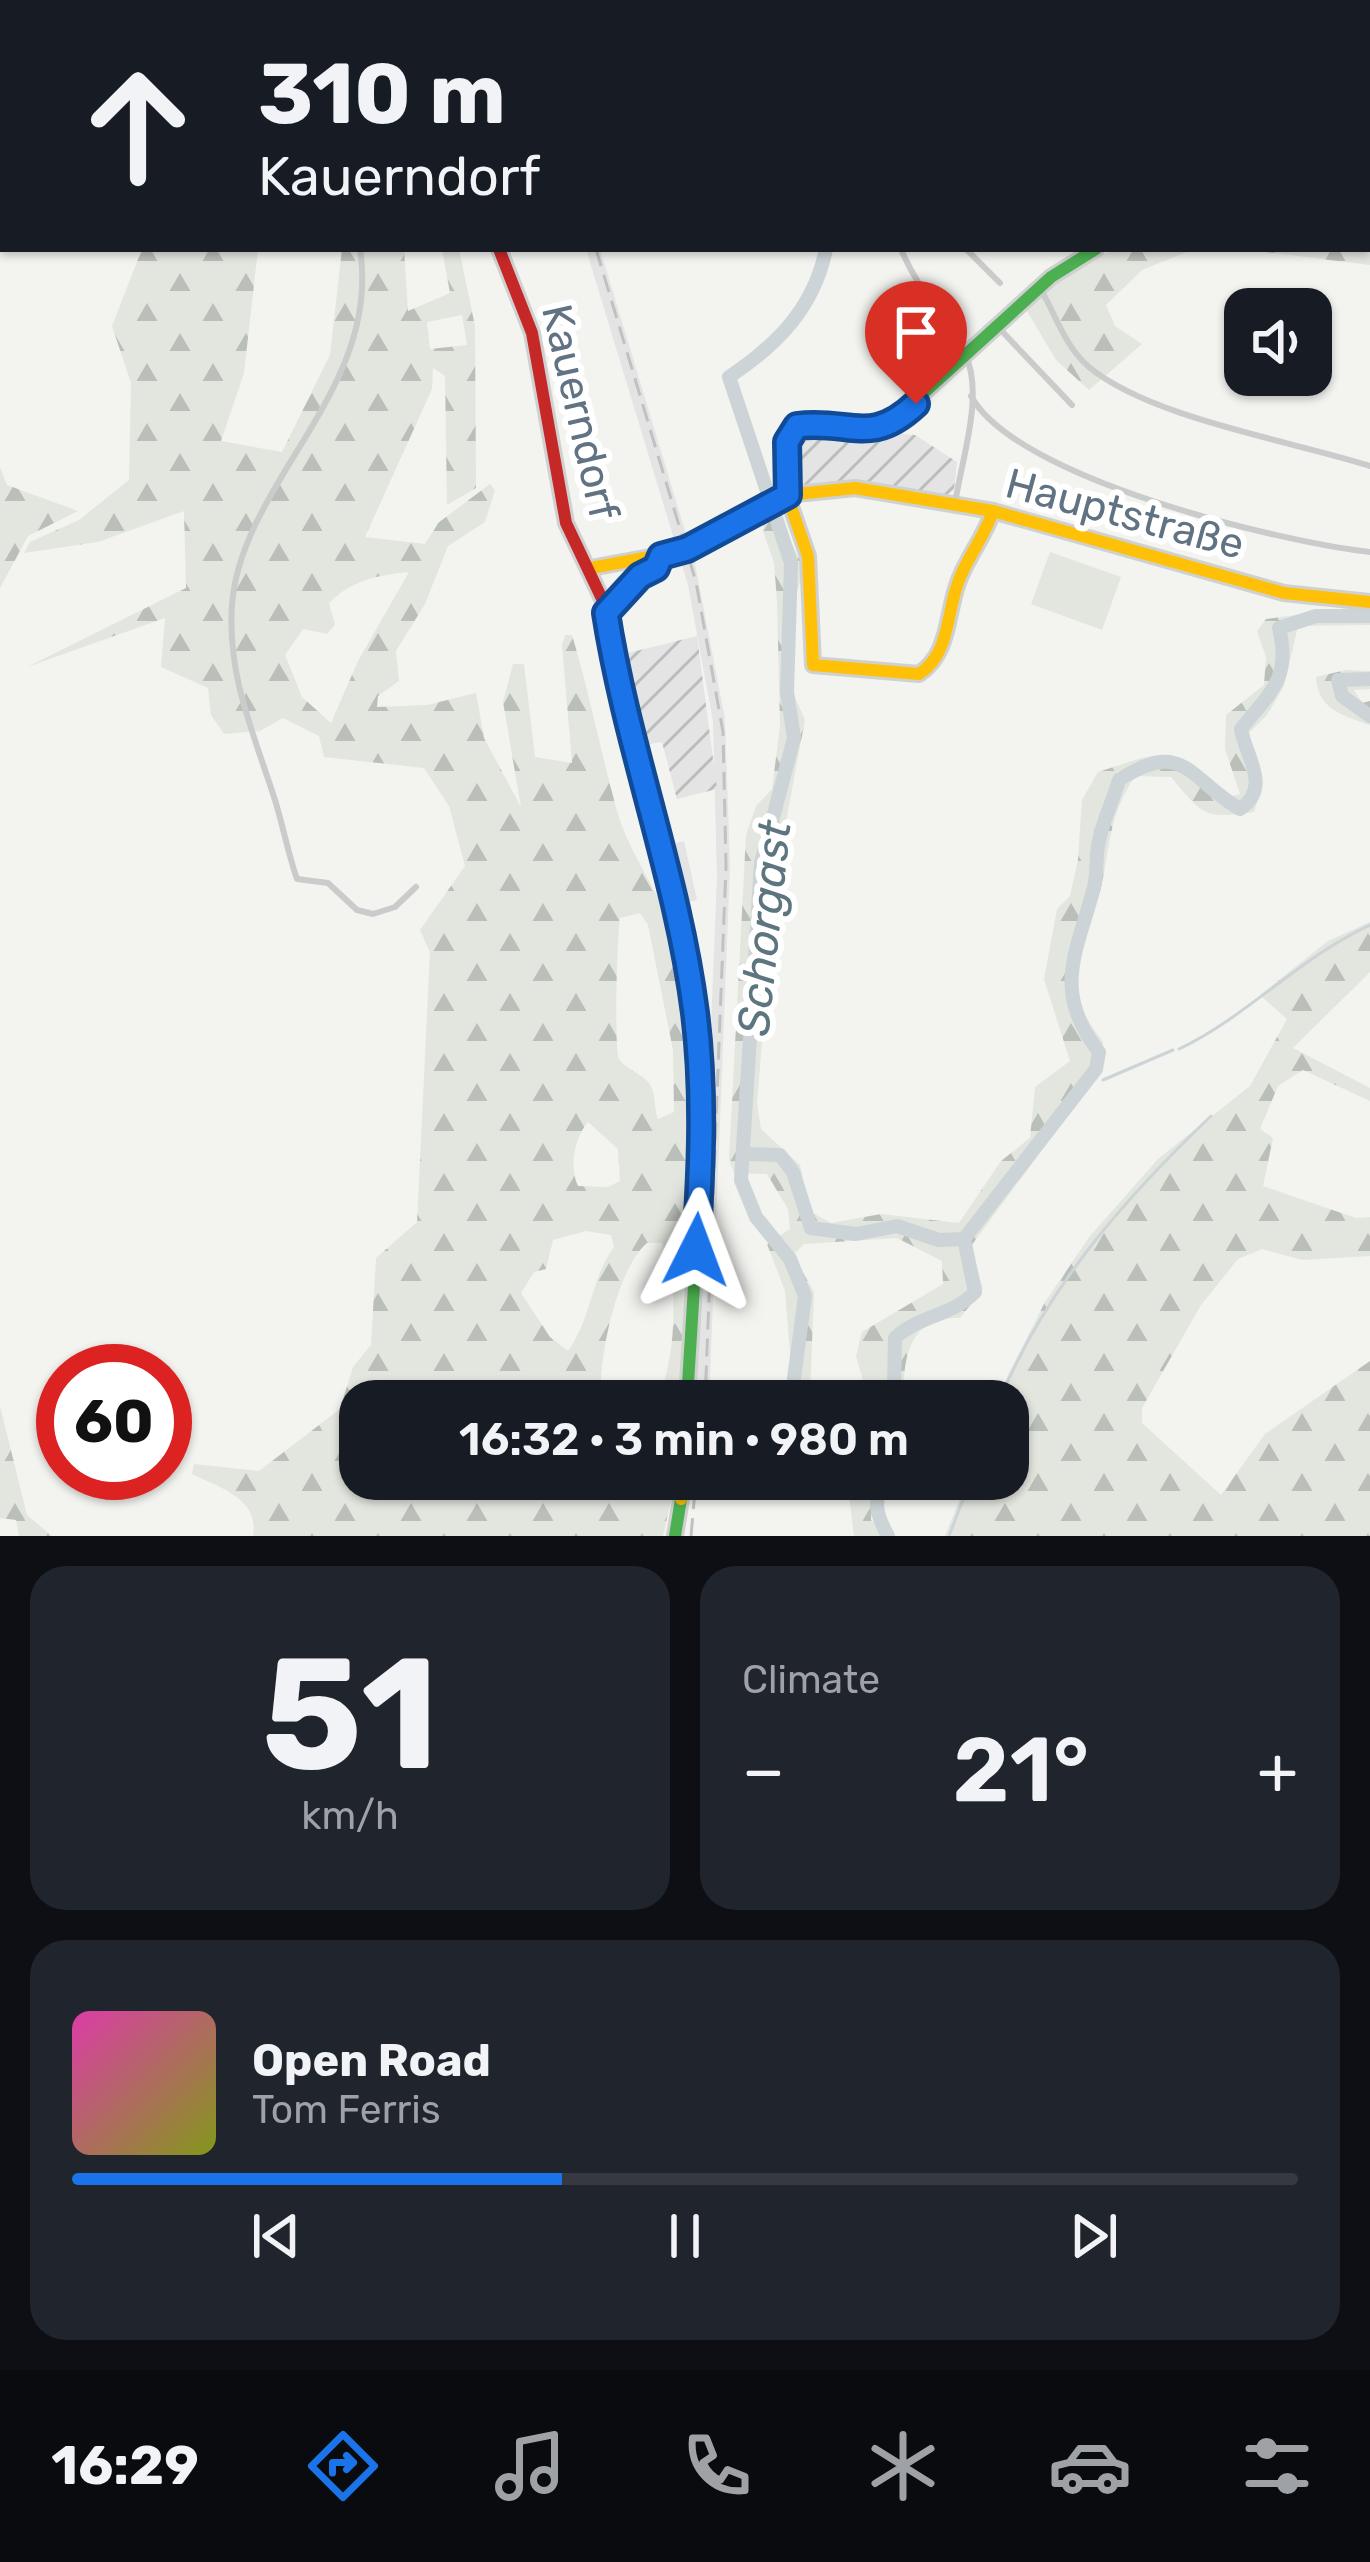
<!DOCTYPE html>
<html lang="en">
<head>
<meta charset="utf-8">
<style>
  :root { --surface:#171b24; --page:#20242c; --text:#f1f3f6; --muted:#9ea1a6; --line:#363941; --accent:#1a73e8 }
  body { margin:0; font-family:Rubik,sans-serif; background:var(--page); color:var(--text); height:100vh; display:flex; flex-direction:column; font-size:45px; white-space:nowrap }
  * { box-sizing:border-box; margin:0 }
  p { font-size:39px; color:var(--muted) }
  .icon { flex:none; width:66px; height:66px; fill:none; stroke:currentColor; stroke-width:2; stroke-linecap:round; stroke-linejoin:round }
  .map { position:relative; height:1536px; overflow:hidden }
  .panel { display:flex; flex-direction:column; gap:30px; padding:30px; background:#0d0f14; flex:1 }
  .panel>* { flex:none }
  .hud { position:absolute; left:0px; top:0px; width:1371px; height:252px; box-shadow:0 3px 9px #0004; background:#171b24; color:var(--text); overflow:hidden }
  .fabs { position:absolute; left:1224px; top:288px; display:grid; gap:24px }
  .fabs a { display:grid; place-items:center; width:108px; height:108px; border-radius:24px; background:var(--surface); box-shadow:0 3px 9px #0004; font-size:60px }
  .speed { position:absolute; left:36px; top:1344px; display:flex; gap:24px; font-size:60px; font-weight:700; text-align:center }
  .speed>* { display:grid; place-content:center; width:156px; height:156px; border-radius:50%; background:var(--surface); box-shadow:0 3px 9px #0004; line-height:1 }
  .speed .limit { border:18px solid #d22; background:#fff; color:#111 }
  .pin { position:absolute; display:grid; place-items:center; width:102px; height:102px; color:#fff; margin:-123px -51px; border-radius:50% 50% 50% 0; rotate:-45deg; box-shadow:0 0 12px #0007 }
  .pin .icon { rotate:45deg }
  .me { position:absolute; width:132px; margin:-66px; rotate:3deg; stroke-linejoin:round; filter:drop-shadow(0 0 9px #0008) }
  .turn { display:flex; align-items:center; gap:42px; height:252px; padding:0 60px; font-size:54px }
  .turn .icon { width:156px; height:156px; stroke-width:2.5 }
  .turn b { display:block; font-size:84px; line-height:102px }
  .big { font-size:90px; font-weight:600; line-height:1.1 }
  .panel .card { flex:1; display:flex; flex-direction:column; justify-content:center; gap:18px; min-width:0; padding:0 42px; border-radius:36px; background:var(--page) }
  .panel .dial { align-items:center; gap:0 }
  .dial b { font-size:156px; line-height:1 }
  .song { display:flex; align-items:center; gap:36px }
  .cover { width:144px; height:144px; border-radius:18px; background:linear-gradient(135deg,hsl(320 70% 55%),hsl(70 70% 35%)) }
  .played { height:12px; border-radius:6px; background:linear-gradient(90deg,var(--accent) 40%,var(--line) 40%) }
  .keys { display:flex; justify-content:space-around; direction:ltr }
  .heat { display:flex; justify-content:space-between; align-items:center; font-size:66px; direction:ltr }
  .panel .tiles { flex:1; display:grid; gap:30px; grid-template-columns:1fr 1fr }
  .card:last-child { grid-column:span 2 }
  .trip { position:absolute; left:339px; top:1380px; width:690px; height:120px; border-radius:36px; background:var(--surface); box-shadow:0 3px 9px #0004; font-weight:600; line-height:120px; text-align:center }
  .tabs { display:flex; height:192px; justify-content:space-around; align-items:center; background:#090b0e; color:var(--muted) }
  .tabs .icon { width:84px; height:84px }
  .tabs .selected { color:var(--accent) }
  .tabs b { font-size:54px; color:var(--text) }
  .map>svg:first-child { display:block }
  .built { fill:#e3e4e3 }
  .industrial { fill:url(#industrial-furrows) }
  .forest { fill:url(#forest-firs); fill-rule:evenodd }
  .pitch { fill:#e2e6de }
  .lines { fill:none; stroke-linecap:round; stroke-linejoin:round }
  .stream { stroke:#ccd4d7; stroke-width:3 }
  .river { stroke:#ccd4d7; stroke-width:14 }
  .fast-casing { stroke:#cfd1d0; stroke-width:18 }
  .slow-casing { stroke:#cfd1d0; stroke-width:18 }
  .jam-casing { stroke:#cfd1d0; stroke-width:18 }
  .street { stroke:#cacccc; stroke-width:6 }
  .fast { stroke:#4caf50; stroke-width:12 }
  .slow { stroke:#ffc107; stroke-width:12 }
  .jam { stroke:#c62828; stroke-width:12 }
  .rail { stroke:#c0c2c2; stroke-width:3; stroke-dasharray:18 9; stroke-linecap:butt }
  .route-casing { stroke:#114b97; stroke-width:30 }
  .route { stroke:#1a73e8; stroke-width:21 }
  .labels { text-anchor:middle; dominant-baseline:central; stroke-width:12; stroke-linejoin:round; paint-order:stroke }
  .street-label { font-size:42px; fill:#617282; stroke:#fff }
  .water-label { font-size:45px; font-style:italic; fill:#5d757f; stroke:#fff }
</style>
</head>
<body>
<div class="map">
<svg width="1370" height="1536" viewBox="0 0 1370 1536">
  <defs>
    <pattern id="industrial-furrows" width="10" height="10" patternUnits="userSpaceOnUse" patternTransform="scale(3)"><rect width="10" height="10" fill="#e3e4e3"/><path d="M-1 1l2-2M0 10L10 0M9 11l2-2" fill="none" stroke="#bbbdbd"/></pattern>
    <pattern id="forest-firs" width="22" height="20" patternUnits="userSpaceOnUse" patternTransform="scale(3)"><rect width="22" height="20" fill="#e2e6de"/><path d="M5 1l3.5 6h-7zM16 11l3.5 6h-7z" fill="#bbbfb9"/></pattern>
  </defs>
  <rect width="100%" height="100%" fill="#f3f3f0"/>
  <g class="built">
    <polygon points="586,249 600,249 695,564 725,719 730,866 709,1401 696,1401 717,877 713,721 688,585"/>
    <polygon points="684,841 697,900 678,904 663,846"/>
  </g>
  <g class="industrial">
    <polygon points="804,427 915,435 957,462 954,490 944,497 859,485 789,491 791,436"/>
    <polygon points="697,636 717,789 677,799 662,742 636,746 616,656"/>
  </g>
  <g class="forest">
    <polygon points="1063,0 1370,0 1370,265 1242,249 1368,249 1368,3"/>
    <path d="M142,249H258L244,373L221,441L282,452L330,355L342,249H404L408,311L450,293L442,249H459L475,326L476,488L447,505L445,376L433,368L432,389L365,537L425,544L438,523L490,484L495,490L485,522L448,546L425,604L396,651L399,681L378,696L377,707L427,705L476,693L484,738L521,807L503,702L513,664H524L535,757L572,763L562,645L565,635H572C590,695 601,753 617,811C630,857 665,898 676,945C710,1093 691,1251 682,1401H656C676,1365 680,1280 662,1243H647C618,1268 600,1351 601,1390L610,1401H360V1479H676L663,1536H253C260,1499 219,1487 192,1474L194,1464L259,1471L340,1409L353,1367L371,1345L376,1258L417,1222L430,952L420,930L465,866L449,806L424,768L324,757L319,736L283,718L260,731L224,734L211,715L208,688L161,667L165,618L27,667L186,588L184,511L98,542L24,553L30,542L79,520L129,480L131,383L112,326ZM462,315L467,345L430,349L427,322ZM409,572L358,661L331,723L302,697L285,655L303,629L327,634L335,625L329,603C352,580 378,575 409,572ZM640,913L648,925L673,1050L674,1112L658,1119C653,1107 657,1094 649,1083C641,1073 625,1069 619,1059C614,1050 617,934 620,918ZM588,1122L618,1149L620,1181L608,1187L578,1186C569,1168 574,1138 588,1122ZM586,1231L611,1235L614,1247C590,1280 592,1318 568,1351L550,1337L521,1293L534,1272L546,1269L553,1240Z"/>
    <path d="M1194,249L1142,270L1106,305L1115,326L1142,344L1089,390L1056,360L1027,311C1095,243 1101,249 1194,249Z"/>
    <polygon points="0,467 7,485 78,511 28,536 0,588"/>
    <path d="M775,503L776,515L804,567L795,600L790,686L805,720L776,875L757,1103L761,1129L800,1165L811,1212L831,1223L881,1214L959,1223L1001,1161L1030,1138L1035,1087L1070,1061L1044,979L1057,909L1070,896L1078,860L1082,800L1098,772C1170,749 1172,742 1228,797L1240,794L1225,749L1226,715L1264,685L1266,657L1257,631L1266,619L1370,605V625L1298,626L1284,686L1267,715L1248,734L1262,785L1254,812C1203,819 1204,816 1171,777L1135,776C1107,819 1111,846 1100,892C1093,918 1077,946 1075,974C1074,1001 1087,1021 1103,1042L1100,1072L971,1246L983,1289L960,1318C907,1317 904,1358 903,1401H869L856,1356L862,1332L943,1284L942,1261L897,1238L804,1244L793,1255L814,1292L810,1394L808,1401H785L792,1377L785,1291L767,1244L790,1229L788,1209L767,1174L734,1173L729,1159L746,835L756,806L772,789L780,726L777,601L774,563L763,531L765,506Z"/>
    <path d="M1346,670L1370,671V689L1354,690L1362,703L1370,701V725C1342,715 1318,710 1316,677Z"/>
    <polygon points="1370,922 1370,972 1293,1048 1370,1088 1370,1101 1303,1070 1278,1086 1260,1129 1273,1138 1263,1186 1356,1218 1370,1217 1370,1256 1302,1260 1262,1249 1238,1259 1201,1305 1142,1408 1142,1423 1221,1495 1265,1434 1370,1361 1370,1536 945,1536 968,1479 1008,1479 1008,1401 995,1401 1045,1302 1090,1236 1158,1159 1250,1086 1287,1019 1260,995 1328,941"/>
    <polygon points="0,1406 27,1515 52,1536 19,1536 16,1520 0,1518"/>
    <polygon points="839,1479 881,1479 872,1495 871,1520 887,1536 854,1536 848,1487"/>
  </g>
  <polygon class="pitch" points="1050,552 1121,577 1102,630 1031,604"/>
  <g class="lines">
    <g class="stream">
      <path d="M1179,1049C1248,1016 1300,957 1370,925"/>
      <polyline points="1103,1080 1173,1050"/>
      <path d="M999,1401C1046,1288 1124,1199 1211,1116"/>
      <polyline points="949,1536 971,1479"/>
    </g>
    <g class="river">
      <polyline points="643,3 650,0"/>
      <polyline points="1370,679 1338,680 1342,696 1370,716"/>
      <polyline points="743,1154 780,1155 793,1172 811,1228 856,1234 897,1226 939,1240 964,1239"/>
      <path d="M791,1401L805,1296L790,1259L756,1217L741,1180L761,863L794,738L787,692L791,563L729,377C777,345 814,308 826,249"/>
      <path d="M901,1401L894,1387L895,1338C919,1315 951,1317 975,1292L964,1239L1096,1069L1099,1052C1051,990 1077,953 1094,887C1098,872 1095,857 1099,841C1103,820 1113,801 1119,780C1185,737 1189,780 1240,809C1272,787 1246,758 1241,729C1268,694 1292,680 1279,628L1316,616H1370"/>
      <path d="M886,1479C872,1501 876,1514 888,1536"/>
    </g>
    <g class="fast-casing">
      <g id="fast">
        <polyline points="464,0 464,3"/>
        <polyline points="814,425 885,428 1051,277 1096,249"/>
        <path d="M675,929C713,1086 696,1241 687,1401"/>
        <polyline points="675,1536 681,1499"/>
      </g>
    </g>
    <g class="slow-casing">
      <g id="slow">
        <path d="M814,425L791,432L787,495L808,556L813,665L919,674C951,653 946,612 959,580C968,556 985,536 993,511"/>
        <polyline points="591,568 682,551 787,495 855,488 993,511 1284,593 1370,602"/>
        <polyline points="681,1499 682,1479"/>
      </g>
    </g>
    <g class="jam-casing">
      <polyline id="jam" points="499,249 532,333 566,523 603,601 675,929"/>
    </g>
    <g class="street">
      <polyline points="398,0 399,3"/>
      <polyline points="335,3 335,0"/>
      <path d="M360,249C382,390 241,482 232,605C227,676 254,734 275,800C283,826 288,853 297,879L328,883L357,910L373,914L395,907L416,887"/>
      <path d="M901,249C918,291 945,315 965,354C985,394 961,461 955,504"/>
      <polyline points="966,249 1000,283"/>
      <path d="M1040,288C1056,315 1065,347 1089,367C1150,418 1292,441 1370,466"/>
      <polyline points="996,325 1072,405"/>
      <path d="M971,396C1015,478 1279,542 1370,552"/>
      <polyline points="606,613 656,568 661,556"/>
    </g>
    <use href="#fast" class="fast"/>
    <use href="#slow" class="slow"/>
    <use href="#jam" class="jam"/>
    <g class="rail">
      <polyline points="553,0 554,3"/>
      <polyline points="596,249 696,582 723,732 726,866 705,1401"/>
      <polyline points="691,1536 696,1479"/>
    </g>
  </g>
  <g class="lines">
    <g class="route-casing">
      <path id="route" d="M696,1250C701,1172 705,1092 695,1013C678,878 627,748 606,613L640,576L656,568L661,556L687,549L788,495L787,442L797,426C850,419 870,447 916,404"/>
    </g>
    <use href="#route" class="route"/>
  </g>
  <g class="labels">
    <g class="street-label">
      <text transform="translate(580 412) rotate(77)">Kauerndorf</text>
      <text transform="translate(1125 514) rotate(15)">Hauptstraße</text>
    </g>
    <g class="water-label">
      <text transform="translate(764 928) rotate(-84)">Schorgast</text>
    </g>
  </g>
</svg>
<div class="fabs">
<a><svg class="icon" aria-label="sound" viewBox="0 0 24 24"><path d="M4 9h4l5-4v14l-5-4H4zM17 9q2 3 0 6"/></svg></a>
</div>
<div class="speed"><div class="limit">60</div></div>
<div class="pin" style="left:916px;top:404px;background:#d93025"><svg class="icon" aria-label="arrive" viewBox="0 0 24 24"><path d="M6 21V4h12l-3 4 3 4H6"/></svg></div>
<svg class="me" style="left:696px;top:1250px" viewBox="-20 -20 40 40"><path d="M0-17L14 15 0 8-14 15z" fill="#1a73e8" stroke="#fff" stroke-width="4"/></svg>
<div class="trip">16:32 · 3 min · 980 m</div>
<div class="hud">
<div class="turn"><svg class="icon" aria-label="ahead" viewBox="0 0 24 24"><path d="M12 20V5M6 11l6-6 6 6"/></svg><div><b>310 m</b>Kauerndorf</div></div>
</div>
</div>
<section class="panel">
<div class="tiles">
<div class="card dial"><b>51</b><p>km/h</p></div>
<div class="card"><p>Climate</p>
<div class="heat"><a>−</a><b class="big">21°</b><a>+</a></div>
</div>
<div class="card">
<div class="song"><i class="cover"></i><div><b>Open Road</b><p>Tom Ferris</p></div></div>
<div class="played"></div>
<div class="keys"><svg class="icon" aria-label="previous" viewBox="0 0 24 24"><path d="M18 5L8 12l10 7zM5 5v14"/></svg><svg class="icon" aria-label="pause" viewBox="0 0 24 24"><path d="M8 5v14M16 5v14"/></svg><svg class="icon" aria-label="next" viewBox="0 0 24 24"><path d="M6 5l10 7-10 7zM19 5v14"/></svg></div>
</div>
</div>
</section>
<nav class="tabs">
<b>16:29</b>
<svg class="icon selected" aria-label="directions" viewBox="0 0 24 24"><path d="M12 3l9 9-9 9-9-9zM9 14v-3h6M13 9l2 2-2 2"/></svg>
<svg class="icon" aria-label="music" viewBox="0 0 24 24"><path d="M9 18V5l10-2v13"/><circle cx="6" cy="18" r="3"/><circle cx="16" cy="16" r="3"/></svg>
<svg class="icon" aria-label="phone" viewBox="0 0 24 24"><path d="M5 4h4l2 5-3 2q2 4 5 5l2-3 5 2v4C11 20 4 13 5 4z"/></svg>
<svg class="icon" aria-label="climate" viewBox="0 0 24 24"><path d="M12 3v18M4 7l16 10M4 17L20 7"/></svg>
<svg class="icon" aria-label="car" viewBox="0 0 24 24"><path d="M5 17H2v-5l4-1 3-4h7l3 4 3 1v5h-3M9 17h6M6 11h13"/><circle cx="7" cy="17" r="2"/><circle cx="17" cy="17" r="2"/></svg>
<svg class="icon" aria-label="filters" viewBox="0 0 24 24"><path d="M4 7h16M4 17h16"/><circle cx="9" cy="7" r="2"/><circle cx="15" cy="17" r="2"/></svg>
</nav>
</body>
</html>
